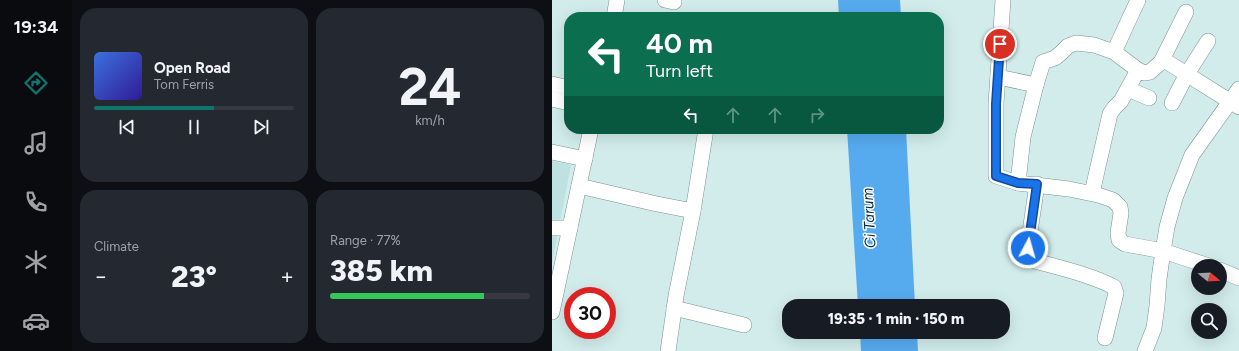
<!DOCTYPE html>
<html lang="en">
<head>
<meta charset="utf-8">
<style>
  :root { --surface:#171b24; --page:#242831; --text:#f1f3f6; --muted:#9ea1a6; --line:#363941; --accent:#0f766e }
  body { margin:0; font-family:Figtree,sans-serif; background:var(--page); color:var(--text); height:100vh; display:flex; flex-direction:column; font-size:15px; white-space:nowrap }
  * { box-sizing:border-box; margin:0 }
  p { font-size:13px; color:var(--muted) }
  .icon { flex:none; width:22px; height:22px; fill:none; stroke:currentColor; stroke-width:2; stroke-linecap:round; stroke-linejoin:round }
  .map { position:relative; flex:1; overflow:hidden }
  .sheet { display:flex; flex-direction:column; gap:8px; padding:8px; background:#0d0f14; width:480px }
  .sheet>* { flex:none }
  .hud { position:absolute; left:12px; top:12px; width:380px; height:122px; border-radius:16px; box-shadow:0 4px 16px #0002; background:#0b6e4f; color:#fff; overflow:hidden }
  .needle { width:26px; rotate:108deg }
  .buttons { position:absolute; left:639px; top:259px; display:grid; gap:8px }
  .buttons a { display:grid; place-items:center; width:36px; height:36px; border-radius:50%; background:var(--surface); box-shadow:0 4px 16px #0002; font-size:20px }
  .speed { position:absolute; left:12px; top:287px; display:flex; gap:8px; font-size:20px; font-weight:700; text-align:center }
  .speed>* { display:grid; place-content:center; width:52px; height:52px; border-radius:50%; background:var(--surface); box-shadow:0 4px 16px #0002; line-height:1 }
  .speed .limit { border:6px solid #d22; background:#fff; color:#111 }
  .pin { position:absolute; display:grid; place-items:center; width:34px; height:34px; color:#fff; margin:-17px; border:2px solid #fff; border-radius:50%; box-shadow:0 1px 4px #0007 }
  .me { position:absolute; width:44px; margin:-22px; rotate:6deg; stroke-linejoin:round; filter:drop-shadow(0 0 3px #0008) }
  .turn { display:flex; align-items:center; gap:14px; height:84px; padding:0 16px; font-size:18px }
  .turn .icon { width:52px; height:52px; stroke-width:2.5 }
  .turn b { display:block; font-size:28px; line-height:34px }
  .lanes { display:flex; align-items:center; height:38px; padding:0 16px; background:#0003; justify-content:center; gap:20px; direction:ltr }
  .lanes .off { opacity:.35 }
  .big { font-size:30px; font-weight:800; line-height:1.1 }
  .sheet .tile { flex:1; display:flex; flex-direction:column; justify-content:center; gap:6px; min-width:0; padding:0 14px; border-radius:16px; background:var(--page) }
  .sheet .dial { align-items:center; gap:0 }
  .dial b { font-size:52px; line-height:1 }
  .song { display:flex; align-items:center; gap:12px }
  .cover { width:48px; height:48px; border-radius:6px; background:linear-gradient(135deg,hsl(220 70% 55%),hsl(250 70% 35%)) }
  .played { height:4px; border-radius:2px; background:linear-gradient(90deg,var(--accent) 60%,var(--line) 60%) }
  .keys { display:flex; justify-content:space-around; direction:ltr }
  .heat { display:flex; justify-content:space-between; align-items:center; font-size:22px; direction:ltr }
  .charge { height:6px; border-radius:3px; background:linear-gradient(90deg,#34c759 77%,var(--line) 0) }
  .sheet .tiles { flex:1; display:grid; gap:8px; grid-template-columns:repeat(2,1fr) }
  .trip { position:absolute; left:230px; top:299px; width:228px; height:40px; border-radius:16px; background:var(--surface); box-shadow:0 4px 16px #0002; font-weight:800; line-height:40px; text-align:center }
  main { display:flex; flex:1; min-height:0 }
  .tabs { display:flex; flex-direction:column; width:72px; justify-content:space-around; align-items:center; background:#090b0e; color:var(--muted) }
  .tabs .icon { width:28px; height:28px }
  .tabs .on { color:var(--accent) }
  .tabs b { font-size:18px; color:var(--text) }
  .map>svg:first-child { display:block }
  .built { fill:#bee2e1 }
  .water { fill:#56abef }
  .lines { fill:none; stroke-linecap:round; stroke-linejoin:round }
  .minor-casing { stroke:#7a9393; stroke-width:16 }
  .minor { stroke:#fff; stroke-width:15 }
  .route-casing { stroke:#114b97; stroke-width:10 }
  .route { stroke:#1a73e8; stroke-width:7 }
  .labels { text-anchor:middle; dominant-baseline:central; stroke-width:3; stroke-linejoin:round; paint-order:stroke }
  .water-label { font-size:15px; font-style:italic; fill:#072c46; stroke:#fff }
</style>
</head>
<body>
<main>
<nav class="tabs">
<b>19:34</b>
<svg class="icon on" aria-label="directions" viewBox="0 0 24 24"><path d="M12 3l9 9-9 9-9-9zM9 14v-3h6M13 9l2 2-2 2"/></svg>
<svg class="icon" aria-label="music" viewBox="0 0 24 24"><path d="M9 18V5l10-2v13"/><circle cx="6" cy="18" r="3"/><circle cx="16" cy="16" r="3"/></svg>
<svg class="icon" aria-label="phone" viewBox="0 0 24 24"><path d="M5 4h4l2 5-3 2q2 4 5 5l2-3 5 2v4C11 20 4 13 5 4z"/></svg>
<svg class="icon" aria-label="climate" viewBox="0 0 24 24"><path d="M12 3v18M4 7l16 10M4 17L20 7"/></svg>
<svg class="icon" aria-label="car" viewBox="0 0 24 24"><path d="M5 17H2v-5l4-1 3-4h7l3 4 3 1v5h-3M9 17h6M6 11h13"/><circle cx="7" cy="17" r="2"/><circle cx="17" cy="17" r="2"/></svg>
</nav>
<section class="sheet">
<div class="tiles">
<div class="tile">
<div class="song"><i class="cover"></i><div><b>Open Road</b><p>Tom Ferris</p></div></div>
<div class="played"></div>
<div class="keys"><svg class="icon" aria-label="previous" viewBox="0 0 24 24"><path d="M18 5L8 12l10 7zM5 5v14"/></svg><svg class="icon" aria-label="pause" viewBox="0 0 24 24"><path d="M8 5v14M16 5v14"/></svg><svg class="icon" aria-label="next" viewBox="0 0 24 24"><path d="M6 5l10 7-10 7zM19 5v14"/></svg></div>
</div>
<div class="tile dial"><b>24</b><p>km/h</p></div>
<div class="tile"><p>Climate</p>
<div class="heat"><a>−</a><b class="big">23°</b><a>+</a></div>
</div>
<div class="tile"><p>Range · 77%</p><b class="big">385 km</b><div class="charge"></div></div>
</div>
</section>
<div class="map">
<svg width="687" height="351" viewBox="0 0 687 351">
  <rect width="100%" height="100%" fill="#d1eceb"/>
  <polygon class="built" points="0,161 19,165 0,263"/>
  <g class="water">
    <polygon points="286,0 348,0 349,17 287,17"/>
    <polygon points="295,129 354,129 363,306 306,306"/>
    <polygon points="308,332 365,332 366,351 309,351"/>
  </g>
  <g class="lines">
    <g class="minor-casing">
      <g id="minor">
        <polyline points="113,0 122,2"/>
        <polyline points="451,0 444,104 444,176 466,183 517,189 546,195 561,200 568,207 569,213 566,233 567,240 573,244 611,251 657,266"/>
        <polyline points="62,17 65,0"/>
        <polyline points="562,52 586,0"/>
        <polyline points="609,62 615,62 620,65 687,107"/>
        <polyline points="446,77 484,85"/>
        <polyline points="0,84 17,88"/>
        <polyline points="576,89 597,98"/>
        <polyline points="0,99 17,103"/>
        <polyline points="620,103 635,74 656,41"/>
        <polyline points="0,152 33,159"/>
        <polyline points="466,183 471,137 484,85 491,62 503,58 509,53 516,46 524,43 542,45 562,52 586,70 592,73 598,72 609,62 634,12"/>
        <path d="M485,184L479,225L476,255L480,260C507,268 537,274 562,287L564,293L553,338"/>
        <polyline points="27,186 105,204 141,211"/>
        <polyline points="540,193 558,114 562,108 569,101 586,70"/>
        <polyline points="0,228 18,228"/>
        <polyline points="668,270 687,278"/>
        <polyline points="122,308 192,325"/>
        <polyline points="0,312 39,129"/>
        <polyline points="116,351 124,296 141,211 154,129"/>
        <polyline points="593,351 602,328 605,306 607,279 611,251 615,227 623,198 640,155 687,89"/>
      </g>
    </g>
    <use href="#minor" class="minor"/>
  </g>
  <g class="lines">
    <g class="route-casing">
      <polyline id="route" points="448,44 444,104 444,176 466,183 485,184 476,248"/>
    </g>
    <use href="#route" class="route"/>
  </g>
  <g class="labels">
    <g class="water-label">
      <text transform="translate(317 218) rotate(-93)">Ci Tarum</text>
    </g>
  </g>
</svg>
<div class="buttons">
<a><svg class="needle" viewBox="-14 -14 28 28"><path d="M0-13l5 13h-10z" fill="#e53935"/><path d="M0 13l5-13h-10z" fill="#9ea1a6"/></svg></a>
<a><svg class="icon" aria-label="search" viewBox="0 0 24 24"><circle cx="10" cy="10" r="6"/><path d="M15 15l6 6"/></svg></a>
</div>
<div class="speed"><div class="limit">30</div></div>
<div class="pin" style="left:448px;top:44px;background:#d93025"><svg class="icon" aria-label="arrive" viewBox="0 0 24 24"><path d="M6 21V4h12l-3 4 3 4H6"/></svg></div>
<svg class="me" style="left:476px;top:248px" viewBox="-20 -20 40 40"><circle r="17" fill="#1a73e8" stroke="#fff" stroke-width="3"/><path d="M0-11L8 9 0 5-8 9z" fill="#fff"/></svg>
<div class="trip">19:35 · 1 min · 150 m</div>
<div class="hud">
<div class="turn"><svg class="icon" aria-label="left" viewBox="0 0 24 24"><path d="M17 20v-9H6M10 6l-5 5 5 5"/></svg><div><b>40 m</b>Turn left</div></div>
<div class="lanes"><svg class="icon" aria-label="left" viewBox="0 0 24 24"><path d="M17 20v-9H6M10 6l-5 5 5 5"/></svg><svg class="icon off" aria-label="ahead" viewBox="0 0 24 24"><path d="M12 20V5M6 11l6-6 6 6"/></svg><svg class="icon off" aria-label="ahead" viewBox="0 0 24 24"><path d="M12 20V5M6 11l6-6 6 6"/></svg><svg class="icon off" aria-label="right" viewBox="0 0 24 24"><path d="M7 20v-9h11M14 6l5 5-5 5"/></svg></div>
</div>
</div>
</main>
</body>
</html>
